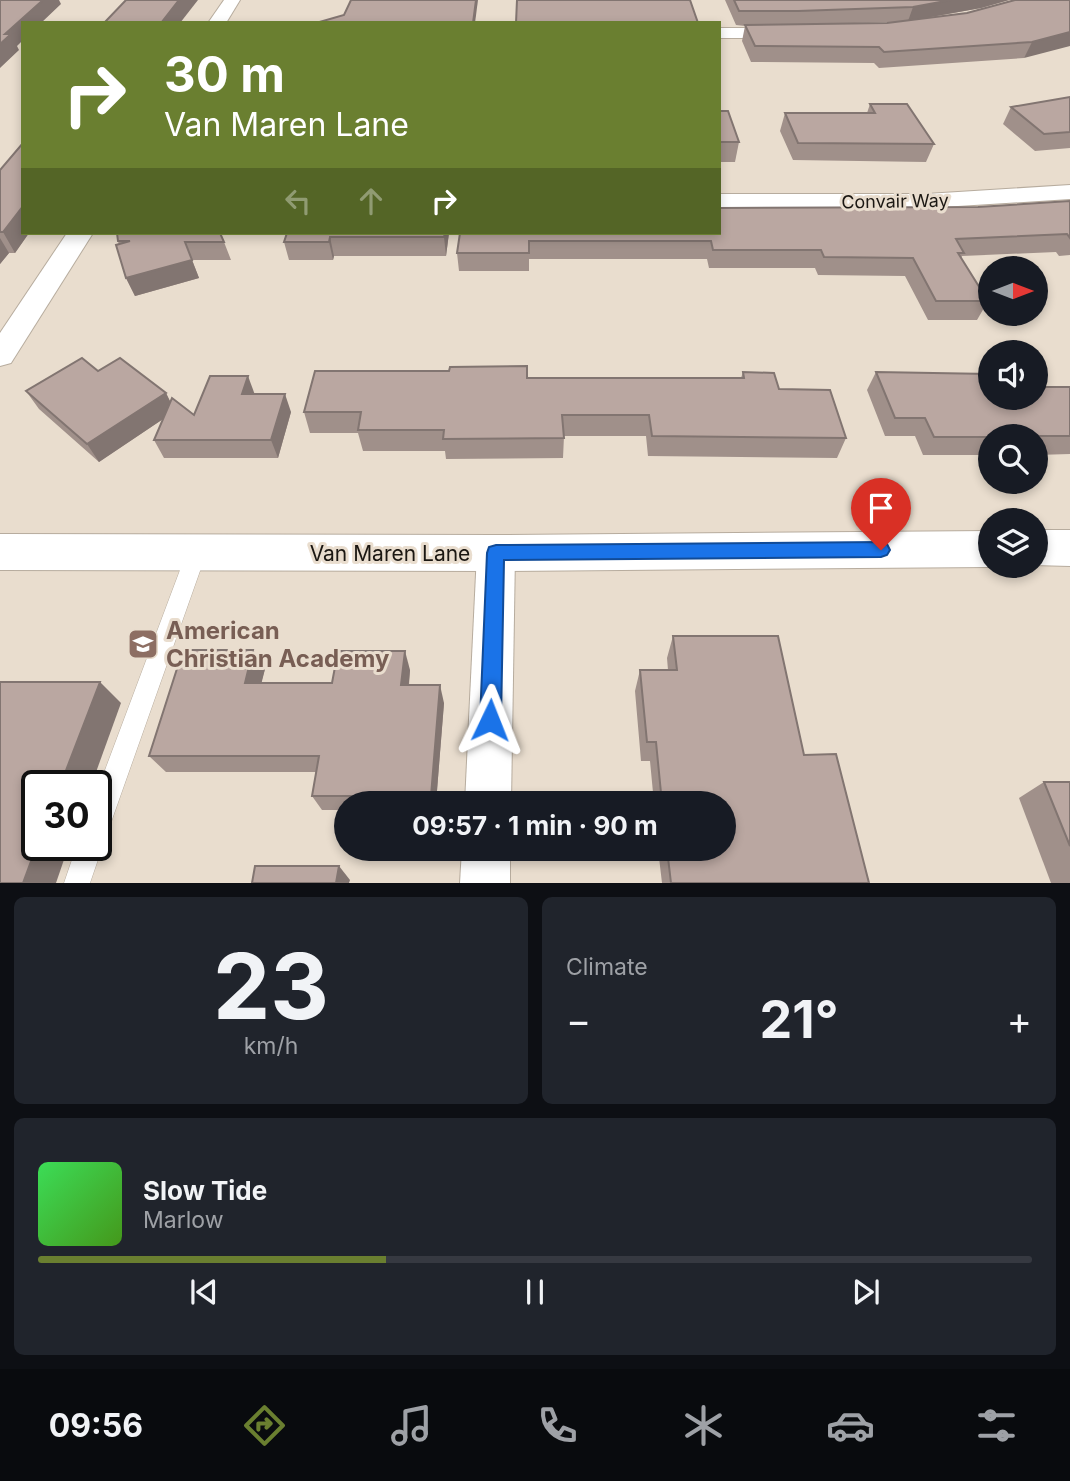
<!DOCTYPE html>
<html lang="en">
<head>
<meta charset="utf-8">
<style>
  :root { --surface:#171b24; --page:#20242c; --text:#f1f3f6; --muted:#9ea1a6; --line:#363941; --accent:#6a7f30 }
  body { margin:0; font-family:Inter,sans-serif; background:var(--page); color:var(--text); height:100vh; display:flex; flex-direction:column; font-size:26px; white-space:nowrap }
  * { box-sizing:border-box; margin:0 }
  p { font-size:23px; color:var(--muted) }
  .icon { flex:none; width:38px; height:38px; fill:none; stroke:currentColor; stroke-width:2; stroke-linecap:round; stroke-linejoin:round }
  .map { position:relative; height:883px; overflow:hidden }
  .sheet { display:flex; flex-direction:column; gap:14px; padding:14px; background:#0d0f14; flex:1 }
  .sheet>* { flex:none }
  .guide { position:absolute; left:21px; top:21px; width:700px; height:214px; border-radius:0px; box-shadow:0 4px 10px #0003; background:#6a7f30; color:#fff; overflow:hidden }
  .needle { width:46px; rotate:90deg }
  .buttons { position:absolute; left:978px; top:256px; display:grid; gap:14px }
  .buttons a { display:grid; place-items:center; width:70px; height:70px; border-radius:50%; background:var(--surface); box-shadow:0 4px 10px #0003; font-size:35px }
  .speed { position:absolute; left:21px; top:770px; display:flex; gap:14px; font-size:35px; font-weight:700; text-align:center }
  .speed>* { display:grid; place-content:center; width:91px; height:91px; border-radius:50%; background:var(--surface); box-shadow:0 4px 10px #0003; line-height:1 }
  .speed .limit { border:4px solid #111; border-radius:10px; background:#fff; color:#111 }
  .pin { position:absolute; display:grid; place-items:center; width:60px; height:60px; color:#fff; margin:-72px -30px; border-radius:50% 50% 50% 0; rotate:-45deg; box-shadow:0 0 7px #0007 }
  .pin .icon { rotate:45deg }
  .me { position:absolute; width:77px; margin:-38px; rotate:2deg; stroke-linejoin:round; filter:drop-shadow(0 0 5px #0008) }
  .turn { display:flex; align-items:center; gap:24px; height:147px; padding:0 28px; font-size:32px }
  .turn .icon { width:91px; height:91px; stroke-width:2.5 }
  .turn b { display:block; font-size:49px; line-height:60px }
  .lanes { display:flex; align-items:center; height:66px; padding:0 28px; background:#0003; justify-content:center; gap:35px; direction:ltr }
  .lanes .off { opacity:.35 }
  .big { font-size:52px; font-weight:700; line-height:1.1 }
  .sheet .tile { flex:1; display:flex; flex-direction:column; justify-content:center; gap:10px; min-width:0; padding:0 24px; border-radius:10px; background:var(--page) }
  .sheet .dial { align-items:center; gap:0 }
  .dial b { font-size:91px; line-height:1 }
  .song { display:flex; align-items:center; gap:21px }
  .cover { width:84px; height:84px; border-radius:10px; background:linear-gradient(135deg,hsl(130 70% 55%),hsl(100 70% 35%)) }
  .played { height:7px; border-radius:4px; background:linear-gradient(90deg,var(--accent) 35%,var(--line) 35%) }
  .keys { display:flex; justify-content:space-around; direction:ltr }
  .heat { display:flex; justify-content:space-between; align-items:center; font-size:38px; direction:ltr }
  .sheet .tiles { flex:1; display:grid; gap:14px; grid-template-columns:1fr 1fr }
  .tile:last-child { grid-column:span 2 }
  .trip { position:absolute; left:334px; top:791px; width:402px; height:70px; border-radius:35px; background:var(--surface); box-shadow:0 4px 10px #0003; font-weight:700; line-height:70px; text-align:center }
  .tab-bar { display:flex; height:112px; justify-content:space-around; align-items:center; background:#090b0e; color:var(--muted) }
  .tab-bar .icon { width:49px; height:49px }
  .tab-bar .selected { color:var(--accent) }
  .tab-bar b { font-size:32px; color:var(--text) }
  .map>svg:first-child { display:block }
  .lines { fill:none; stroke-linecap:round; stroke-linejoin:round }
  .service-casing { stroke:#b7ac9e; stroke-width:1 }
  .minor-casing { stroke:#b7ac9e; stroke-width:2 }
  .secondary-casing { stroke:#b7ac9e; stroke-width:2 }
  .service { fill:#fff; fill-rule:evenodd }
  .minor { fill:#fff; fill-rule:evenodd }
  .secondary { fill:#fff; fill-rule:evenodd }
  .wall { fill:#a0908a; fill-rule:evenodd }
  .shaded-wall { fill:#827571 }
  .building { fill:#baa7a1; stroke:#827571; stroke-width:2 }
  .route { fill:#1a73e8; stroke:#114b97; stroke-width:2 }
  .labels { text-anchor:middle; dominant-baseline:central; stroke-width:6; stroke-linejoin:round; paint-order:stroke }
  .far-street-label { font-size:18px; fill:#1b1712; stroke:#e9ddce }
  .street-label { font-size:21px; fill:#1b1712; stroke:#e9ddce }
  .near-education-label { font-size:24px; font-weight:bold; fill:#785e54; stroke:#e9ddce; text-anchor:start }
</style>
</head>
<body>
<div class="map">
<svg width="1070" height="883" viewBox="0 0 1070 883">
  <rect width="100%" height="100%" fill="#e9ddce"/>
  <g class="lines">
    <g class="service-casing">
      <polygon id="service" points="196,546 203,548 206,554 109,828 105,837 100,839 103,845 90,883 64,883 77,845 96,845 96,794 186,554 189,548"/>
    </g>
    <g class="minor-casing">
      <g id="minor">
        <polygon points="224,0 240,0 226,23 208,23"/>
        <polygon points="719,28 790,28 799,33 790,38 719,38"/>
        <polygon points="1070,185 1070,199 926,208 719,208 719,194 926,194"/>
        <polygon points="67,233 93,233 11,363 0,366 0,333"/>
        <polygon points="496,537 509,542 515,553 511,803 465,803 477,553 483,542"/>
        <polygon points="462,849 510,849 510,883 460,883"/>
      </g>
    </g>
    <g class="secondary-casing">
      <g id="secondary">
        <polygon points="1036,530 1070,530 1070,566 1033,565 1036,565"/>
        <polygon points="990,531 990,565 996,565 990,567 496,571 0,570 0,534 496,535"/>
      </g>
    </g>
    <use href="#service" class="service"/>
    <use href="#minor" class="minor"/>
    <use href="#secondary" class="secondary"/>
  </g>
  <g class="wall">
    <path d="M725,0H1009L981,8L926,18L1070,0L1024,58L879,68L874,63L751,62L742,41L745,26L736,25ZM896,22L887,23H854Z"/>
    <polygon points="1070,97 1070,148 1035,151 1003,124 1011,107"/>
    <polygon points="870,104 934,144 926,162 793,160 780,131 785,113 867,113"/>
    <polygon points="719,111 739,142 735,162 719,162"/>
    <polygon points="0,170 23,233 29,233 15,253 9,253 0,264"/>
    <polygon points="1070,201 1070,255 1059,256 1056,252 962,256 961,258 988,301 977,320 928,320 905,276 818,275 815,268 709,268 707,259 529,259 529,271 459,271 457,253 460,233 978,207"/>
    <polygon points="287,233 449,233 446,256 334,256 333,260 289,260 284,242"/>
    <polygon points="118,241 224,242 231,260 192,260 199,278 135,296 126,278"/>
    <polygon points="98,371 166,393 170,402 194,415 255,394 291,412 278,458 164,458 154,440 163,419 99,462 39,409 26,391"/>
    <polygon points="743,372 779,389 846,438 837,458 648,456 646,436 564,436 563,458 446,459 445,451 363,451 358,433 310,433 304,412 527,378 741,378"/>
    <polygon points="876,372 1039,387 1070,387 1070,454 1036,455 1036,436 990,436 990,455 923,455 915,436 885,436 867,390"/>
    <polygon points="673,636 804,755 869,883 662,883 658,849 724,849 724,803 654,803 650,761 641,761 635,691 640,670 668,670 667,658"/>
    <polygon points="253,650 265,669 261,683 332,683 410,670 409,685 444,703 436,803 346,803 346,810 322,810 312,796 316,772 166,772 149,756"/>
    <polygon points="1044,782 1070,782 1070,883 1051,883 1019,798"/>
  </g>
  <g class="shaded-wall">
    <polygon points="43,0 59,0 61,4 41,23 23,23 23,40 17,46 19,50 0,68 0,44 5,34"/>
    <polygon points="179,0 198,0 180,23 161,23"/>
    <polygon points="476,0 478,0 475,23 473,23"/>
    <polygon points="951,0 1009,0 981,8 908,21 913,7"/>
    <polygon points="1070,32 1070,46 1024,58 1032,42"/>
    <polygon points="23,206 23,233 29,233 15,253 3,232"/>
    <polygon points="445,233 449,233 446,256 444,237"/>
    <polygon points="330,237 334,256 333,260 329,242"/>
    <polygon points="0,238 9,253 0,264"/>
    <polygon points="185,242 199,278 135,296 126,278"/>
    <polygon points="248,376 255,395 242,394"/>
    <polygon points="166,393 175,411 99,462 87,444"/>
    <polygon points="285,394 291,412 278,458 271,440"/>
    <polygon points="253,650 265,669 257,701 245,683"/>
    <polygon points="405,651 410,670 407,703 401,685"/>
    <polygon points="100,682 121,703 91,786 60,786"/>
    <polygon points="440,685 444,703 436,803 433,803 431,796"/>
    <polygon points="37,845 69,845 56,883 23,883"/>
    <polygon points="339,866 350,880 349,883 336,883"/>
  </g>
  <g class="building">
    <polygon points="0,0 43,0 5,34 11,34 0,44"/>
    <polygon points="126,0 179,0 161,23 104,23"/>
    <polygon points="351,0 476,0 473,23 316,23 344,15"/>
    <polygon points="517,0 690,0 698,23 516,23"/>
    <polygon points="734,0 951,0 913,7 798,11 739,11"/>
    <polygon points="1015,0 1070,0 1070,32 1032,42 884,52 879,47 755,46 745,25 887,23 967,13"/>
    <polygon points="1070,97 1070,132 1044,134 1011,107"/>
    <polygon points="870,104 907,104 934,144 798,143 785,113 875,113"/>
    <polygon points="719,111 728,111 739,142 719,142"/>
    <polygon points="23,143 23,206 3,232 0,232 0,170"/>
    <polygon points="1070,201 1070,238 1067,234 956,239 964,253 958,253 988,301 936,301 913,258 824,257 821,250 713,250 711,241 529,241 529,253 457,253 460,233 719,233 719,208 978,207"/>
    <polygon points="117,233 220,233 224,242 185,242 192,260 126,278 116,245 130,241 118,241"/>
    <polygon points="287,233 445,233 444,237 330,237 329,242 284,242"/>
    <polygon points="82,358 98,371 120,358 166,393 87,444 26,391"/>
    <polygon points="527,366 527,378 744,378 743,372 774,373 779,389 830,390 846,438 652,436 649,415 562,415 564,438 443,439 444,430 358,430 361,412 304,412 315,371 449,371 450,367"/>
    <polygon points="876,372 990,374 990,397 1036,397 1036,383 1039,387 1070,387 1070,436 990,436 990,437 934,437 925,418 895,418"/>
    <polygon points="210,376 248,376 242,394 285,394 271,440 154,440 172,398 194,415"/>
    <polygon points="673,636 778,636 804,755 836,754 869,883 671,883 667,849 724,849 724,803 662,803 656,742 647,742 640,670 677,670"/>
    <polygon points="183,650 253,650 245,683 332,683 338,651 405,651 401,685 440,685 431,796 312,796 319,756 149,756"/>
    <polygon points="0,682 100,682 60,786 37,786 37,845 23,883 0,883"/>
    <polygon points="1044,782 1070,782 1070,846"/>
    <polygon points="255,866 339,866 336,883 252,883"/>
  </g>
  <polygon class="route" points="881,542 887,544 890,550 887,555 881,557 504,560 501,720 498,727 490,730 483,727 480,720 487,553 489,547 496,545"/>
  <defs>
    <g id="school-square" transform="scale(1.575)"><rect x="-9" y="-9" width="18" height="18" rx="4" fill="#8d6e63" stroke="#e9ddce"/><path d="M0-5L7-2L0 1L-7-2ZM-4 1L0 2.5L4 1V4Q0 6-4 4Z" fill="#fff"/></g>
  </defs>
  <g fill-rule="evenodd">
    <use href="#school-square" x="143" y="644"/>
  </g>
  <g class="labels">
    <g class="far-street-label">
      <text transform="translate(895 201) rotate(-1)">Convair Way</text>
    </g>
    <g class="street-label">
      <text x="390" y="553">Van Maren Lane</text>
    </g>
    <g class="near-education-label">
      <text x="166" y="630">American<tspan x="166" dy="28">Christian Academy</tspan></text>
    </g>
  </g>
</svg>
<div class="buttons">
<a><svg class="needle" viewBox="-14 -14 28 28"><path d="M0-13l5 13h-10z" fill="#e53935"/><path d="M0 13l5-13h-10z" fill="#9ea1a6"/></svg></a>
<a><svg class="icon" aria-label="sound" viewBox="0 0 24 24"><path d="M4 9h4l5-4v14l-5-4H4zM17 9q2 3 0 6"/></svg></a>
<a><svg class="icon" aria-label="search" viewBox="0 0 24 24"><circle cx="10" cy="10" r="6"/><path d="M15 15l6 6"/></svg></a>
<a><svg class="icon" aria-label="layers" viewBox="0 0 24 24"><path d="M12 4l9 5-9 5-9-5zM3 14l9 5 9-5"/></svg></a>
</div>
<div class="speed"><div class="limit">30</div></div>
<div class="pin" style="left:881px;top:550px;background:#d93025"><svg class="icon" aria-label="arrive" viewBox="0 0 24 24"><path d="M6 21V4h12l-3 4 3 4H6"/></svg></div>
<svg class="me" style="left:490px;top:720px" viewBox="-20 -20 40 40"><path d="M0-17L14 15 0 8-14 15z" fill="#1a73e8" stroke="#fff" stroke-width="4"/></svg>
<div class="trip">09:57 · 1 min · 90 m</div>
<div class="guide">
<div class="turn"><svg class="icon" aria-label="right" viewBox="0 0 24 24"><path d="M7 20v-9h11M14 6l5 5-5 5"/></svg><div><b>30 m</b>Van Maren Lane</div></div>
<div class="lanes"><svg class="icon off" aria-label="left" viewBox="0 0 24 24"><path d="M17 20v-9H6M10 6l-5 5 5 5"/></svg><svg class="icon off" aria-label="ahead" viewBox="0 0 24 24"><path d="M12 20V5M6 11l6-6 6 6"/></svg><svg class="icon" aria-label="right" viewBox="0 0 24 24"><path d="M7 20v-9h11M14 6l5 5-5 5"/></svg></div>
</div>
</div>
<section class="sheet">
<div class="tiles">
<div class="tile dial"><b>23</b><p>km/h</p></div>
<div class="tile"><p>Climate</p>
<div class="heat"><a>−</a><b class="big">21°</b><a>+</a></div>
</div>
<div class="tile">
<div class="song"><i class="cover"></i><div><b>Slow Tide</b><p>Marlow</p></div></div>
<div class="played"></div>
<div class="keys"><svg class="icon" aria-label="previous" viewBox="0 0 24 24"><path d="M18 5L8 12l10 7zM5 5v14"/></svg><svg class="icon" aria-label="pause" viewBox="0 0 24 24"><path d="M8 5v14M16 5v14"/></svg><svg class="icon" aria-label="next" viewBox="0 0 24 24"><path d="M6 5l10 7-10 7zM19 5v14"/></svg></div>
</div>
</div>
</section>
<nav class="tab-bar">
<b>09:56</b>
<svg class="icon selected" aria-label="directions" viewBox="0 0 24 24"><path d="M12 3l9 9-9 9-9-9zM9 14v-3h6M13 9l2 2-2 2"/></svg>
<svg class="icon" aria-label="music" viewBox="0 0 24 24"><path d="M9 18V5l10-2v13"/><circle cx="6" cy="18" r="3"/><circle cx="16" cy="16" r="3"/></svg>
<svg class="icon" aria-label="phone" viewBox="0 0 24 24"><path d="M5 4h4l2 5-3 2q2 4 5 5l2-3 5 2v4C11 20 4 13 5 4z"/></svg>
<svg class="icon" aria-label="climate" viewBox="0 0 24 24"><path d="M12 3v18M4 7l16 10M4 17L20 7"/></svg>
<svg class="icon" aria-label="car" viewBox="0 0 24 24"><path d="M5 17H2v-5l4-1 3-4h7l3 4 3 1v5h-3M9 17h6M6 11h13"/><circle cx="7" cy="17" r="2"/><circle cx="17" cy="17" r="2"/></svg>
<svg class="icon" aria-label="filters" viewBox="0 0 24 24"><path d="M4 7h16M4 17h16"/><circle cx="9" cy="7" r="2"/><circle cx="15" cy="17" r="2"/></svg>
</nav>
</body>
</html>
